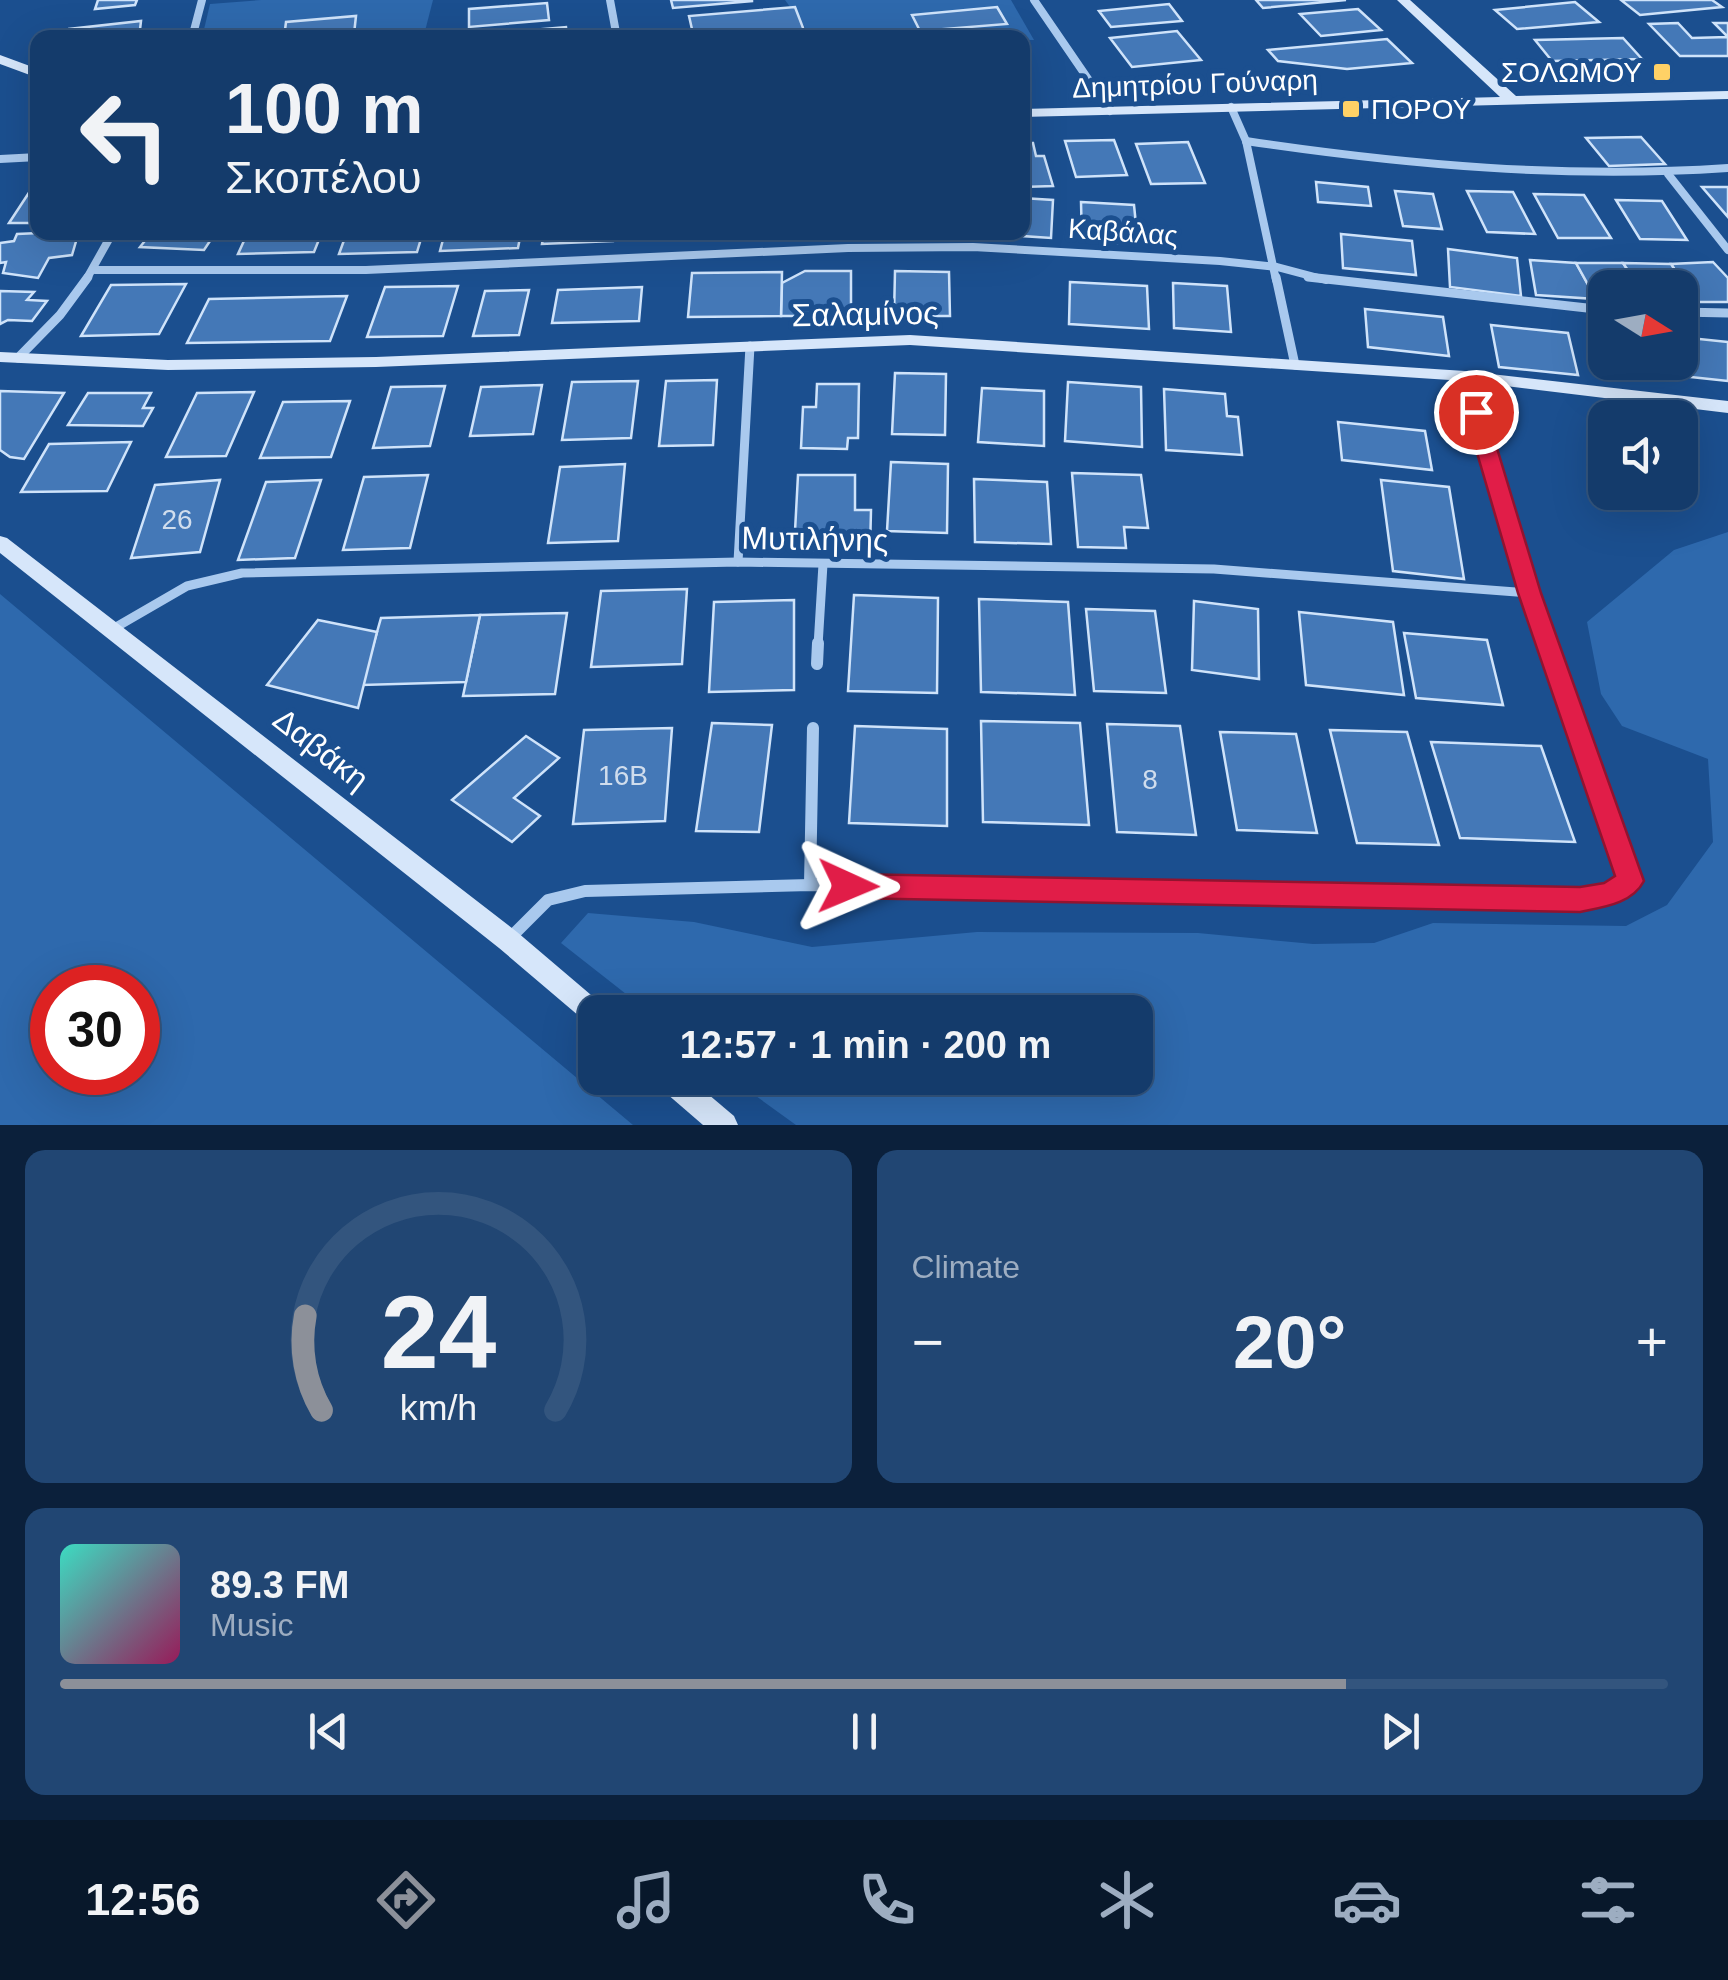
<!DOCTYPE html>
<html lang="en">
<head>
<meta charset="utf-8">
<style>
  :root { --surface:#143b6b; --page:#214673; --text:#f1f3f6; --muted:#9dadc1; --line:#33557e; --accent:#8c9099 }
  body { margin:0; font-family:Helvetica,sans-serif; background:var(--page); color:var(--text); height:100vh; display:flex; flex-direction:column; font-size:38px; white-space:nowrap }
  * { box-sizing:border-box; margin:0 }
  p { font-size:32px; color:var(--muted) }
  .icon { flex:none; width:55px; height:55px; fill:none; stroke:currentColor; stroke-width:2; stroke-linecap:round; stroke-linejoin:round }
  .map { position:relative; height:1125px; overflow:hidden }
  .side { display:flex; flex-direction:column; gap:25px; padding:25px; background:#0b203b; flex:1 }
  .side>* { flex:none }
  .top-card { position:absolute; left:30px; top:30px; width:1000px; height:210px; border-radius:20px; box-shadow:0 10px 40px #0002,0 0 0 2px var(--line); background:#143b6b; color:var(--text); overflow:hidden }
  .needle { width:65px; rotate:101deg }
  .tools { position:absolute; left:1588px; top:270px; display:grid; gap:20px }
  .tools a { display:grid; place-items:center; width:110px; height:110px; border-radius:20px; background:var(--surface); box-shadow:0 10px 40px #0002,0 0 0 2px var(--line); font-size:50px }
  .speed { position:absolute; left:30px; top:965px; display:flex; gap:20px; font-size:50px; font-weight:700; text-align:center }
  .speed>* { display:grid; place-content:center; width:130px; height:130px; border-radius:50%; background:var(--surface); box-shadow:0 10px 40px #0002,0 0 0 2px var(--line); line-height:1 }
  .speed .limit { border:15px solid #d22; background:#fff; color:#111 }
  .pin { position:absolute; display:grid; place-items:center; width:85px; height:85px; color:#fff; margin:-42px; border:5px solid #fff; border-radius:50%; box-shadow:0 2px 10px #0007 }
  .me { position:absolute; width:110px; margin:-55px; rotate:91deg; stroke-linejoin:round; filter:drop-shadow(0 0 8px #0008) }
  .turn { display:flex; align-items:center; gap:35px; height:210px; padding:0 30px; font-size:45px }
  .turn .icon { width:130px; height:130px; stroke-width:2.5 }
  .turn b { display:block; font-size:70px; line-height:85px }
  .big { font-size:75px; font-weight:700; line-height:1.1 }
  .side .card { flex:1; display:flex; flex-direction:column; justify-content:center; gap:15px; min-width:0; padding:0 35px; border-radius:20px; background:var(--page) }
  .side .dial { align-items:center; gap:0 }
  .dial svg { height:260px; overflow:visible; fill:none; stroke:var(--line); stroke-width:7; stroke-linecap:round; text-anchor:middle }
  .dial text { fill:var(--text); stroke:none }
  .song { display:flex; align-items:center; gap:30px }
  .cover { width:120px; height:120px; border-radius:15px; background:linear-gradient(135deg,hsl(170 70% 55%),hsl(330 70% 35%)) }
  .played { height:10px; border-radius:5px; background:linear-gradient(90deg,var(--accent) 80%,var(--line) 80%) }
  .keys { display:flex; justify-content:space-around; direction:ltr }
  .heat { display:flex; justify-content:space-between; align-items:center; font-size:55px; direction:ltr }
  .side .tiles { flex:1; display:grid; gap:25px; grid-template-columns:1fr 1fr }
  .card:last-child { grid-column:span 2 }
  .trip { position:absolute; left:578px; top:995px; width:575px; height:100px; border-radius:20px; background:var(--surface); box-shadow:0 10px 40px #0002,0 0 0 2px var(--line); font-weight:700; line-height:100px; text-align:center }
  .menu { display:flex; height:160px; justify-content:space-around; align-items:center; background:#08182b; color:var(--muted) }
  .menu .icon { width:70px; height:70px }
  .menu .active { color:var(--accent) }
  .menu b { font-size:45px; color:var(--text) }
  .map>svg:first-child { display:block }
  .green { fill:#2e69ad; fill-rule:evenodd }
  .building { fill:#4478b7; stroke:#cfe3fa; stroke-width:2.5 }
  .lines { fill:none; stroke-linecap:round; stroke-linejoin:round }
  .street-far2 { stroke:#a9c9ee; stroke-width:8 }
  .street-far1 { stroke:#a9c9ee; stroke-width:9 }
  .street { stroke:#a9c9ee; stroke-width:12 }
  .secondary { fill:#d6e6fa; fill-rule:evenodd }
  .route { fill:#e11d48; stroke:#92132f; stroke-width:2.5 }
  .poi-dot { fill:#ffd166; stroke:#1b4f8f; stroke-width:4 }
  .labels { text-anchor:middle; dominant-baseline:central; stroke-width:10; stroke-linejoin:round; paint-order:stroke }
  .far-poi-label { font-size:28px; fill:#fff; stroke:#1b4f8f; text-anchor:end }
  .far-street-label { font-size:28px; fill:#fff; stroke:#1b4f8f }
  .number-label { font-size:28px; fill:#d0dded }
  .street-label { font-size:32px; fill:#fff; stroke:#1b4f8f }
</style>
</head>
<body>
<div class="map">
<svg width="1728" height="1125" viewBox="0 0 1728 1125">
  <rect width="100%" height="100%" fill="#1b4f8f"/>
  <g class="green">
    <polygon points="261,0 433,0 425,31 380,38 202,38 210,4"/>
    <polygon points="785,0 1011,0 1034,40 812,37"/>
    <polygon points="1728,532 1728,1125 796,1125 731,1078 1135,1078 1135,1012 649,1012 561,943 588,913 694,922 812,947 977,932 1198,933 1313,944 1374,943 1433,923 1626,926 1667,905 1713,842 1708,759 1622,726 1601,694 1587,622 1674,550"/>
    <path d="M0,594L633,1125H0ZM52,988H138V1072H52Z"/>
  </g>
  <g class="building">
    <polygon points="98,0 137,0 135,5 95,9"/>
    <polygon points="671,0 752,0 752,1 673,8"/>
    <polygon points="1256,0 1346,0 1263,8"/>
    <polygon points="1621,0 1712,0 1722,7 1640,15"/>
    <polygon points="1575,2 1599,22 1517,29 1495,10"/>
    <polygon points="547,3 549,20 469,27 469,9"/>
    <polygon points="1169,4 1182,21 1111,27 1099,11"/>
    <polygon points="795,7 805,33 694,38 689,16"/>
    <polygon points="997,7 1007,24 920,31 912,15"/>
    <polygon points="1358,9 1381,30 1321,36 1300,14"/>
    <polygon points="356,16 354,34 284,38 286,22"/>
    <polygon points="141,21 139,38 67,38 69,29"/>
    <polygon points="1678,23 1692,38 1728,37 1714,23 1728,23 1728,56 1680,56 1649,24"/>
    <polygon points="566,27 567,38 475,38 475,35"/>
    <polygon points="1177,31 1201,60 1132,67 1110,38"/>
    <polygon points="1623,38 1642,59 1552,61 1535,40"/>
    <polygon points="1387,39 1412,63 1347,69 1278,61 1268,50"/>
    <polygon points="1641,137 1665,164 1609,166 1586,138"/>
    <polygon points="1114,140 1127,175 1076,177 1065,141"/>
    <polygon points="1188,142 1205,183 1151,184 1136,144"/>
    <polygon points="1022,143 1033,143 1036,156 1044,156 1053,186 1022,187"/>
    <polygon points="36,182 38,223 9,223"/>
    <polygon points="1316,182 1368,187 1371,206 1318,202"/>
    <polygon points="1702,187 1728,187 1728,217"/>
    <polygon points="1395,191 1433,194 1442,229 1403,226"/>
    <polygon points="1467,191 1513,192 1535,234 1487,232"/>
    <polygon points="1534,194 1584,195 1611,238 1558,238"/>
    <polygon points="1022,198 1053,200 1051,238 992,234 1022,232"/>
    <polygon points="1616,200 1662,201 1687,240 1640,239"/>
    <polygon points="1081,202 1134,205 1138,244 1082,241"/>
    <polygon points="62,232 59,240 77,238 72,255 49,258 38,278 3,273 6,262 0,263 0,243 14,241 17,234"/>
    <polygon points="152,232 216,232 204,250 140,247"/>
    <polygon points="248,232 322,232 314,252 238,254"/>
    <polygon points="347,232 423,232 417,252 339,254"/>
    <polygon points="445,232 521,232 518,248 440,251"/>
    <polygon points="544,232 614,232 613,241 542,244"/>
    <polygon points="678,232 748,232 748,238 678,240"/>
    <polygon points="797,232 854,232 855,237 798,240"/>
    <polygon points="896,232 956,232 956,236 897,238"/>
    <polygon points="1341,234 1412,241 1416,275 1343,268"/>
    <polygon points="1448,249 1517,258 1521,296 1450,287"/>
    <polygon points="1530,260 1576,263 1596,299 1536,295"/>
    <polygon points="1713,262 1728,278 1728,302 1696,302 1671,264"/>
    <polygon points="1576,263 1623,263 1640,288 1605,288 1605,300 1596,299"/>
    <polygon points="1623,263 1671,264 1696,302 1680,302 1680,288 1640,288"/>
    <polygon points="805,271 851,271 851,316 781,316 782,283"/>
    <polygon points="895,271 949,272 950,316 894,316"/>
    <polygon points="782,272 781,316 688,317 692,273"/>
    <polygon points="1070,282 1147,286 1149,329 1069,324"/>
    <polygon points="1173,283 1227,286 1231,332 1174,328"/>
    <polygon points="186,284 159,334 81,336 111,285"/>
    <polygon points="458,286 443,336 367,337 385,287"/>
    <polygon points="642,287 639,321 552,323 558,290"/>
    <polygon points="529,290 519,335 473,336 485,291"/>
    <polygon points="0,291 34,292 27,300 47,301 32,321 8,320 0,324"/>
    <polygon points="347,296 330,341 187,343 209,299"/>
    <polygon points="1365,309 1443,317 1449,356 1368,347"/>
    <polygon points="1491,325 1568,333 1578,375 1499,367"/>
    <polygon points="1680,337 1728,342 1728,381 1607,368 1605,362 1680,362"/>
    <polygon points="895,373 946,374 945,435 892,434"/>
    <polygon points="717,380 713,445 659,446 666,381"/>
    <polygon points="638,381 631,438 562,440 572,382"/>
    <polygon points="1068,382 1141,387 1142,447 1065,441"/>
    <polygon points="817,384 859,384 858,438 848,438 847,449 801,448 803,407 816,407"/>
    <polygon points="542,385 533,434 470,436 481,387"/>
    <polygon points="445,386 430,446 373,448 391,387"/>
    <polygon points="982,388 1044,391 1044,446 978,442"/>
    <polygon points="1164,389 1225,394 1227,416 1238,417 1242,455 1166,450"/>
    <polygon points="0,391 64,393 24,459 10,457 0,450"/>
    <polygon points="254,392 226,456 166,457 197,393"/>
    <polygon points="88,393 151,393 143,408 153,408 143,426 68,425"/>
    <polygon points="350,401 331,457 260,458 283,402"/>
    <polygon points="1338,422 1425,431 1432,470 1342,460"/>
    <polygon points="131,442 107,491 21,492 49,444"/>
    <polygon points="891,462 948,464 947,533 887,531"/>
    <polygon points="625,464 618,541 548,543 560,467"/>
    <polygon points="1072,473 1141,475 1148,528 1124,527 1126,548 1078,547"/>
    <polygon points="428,475 410,548 343,550 364,477"/>
    <polygon points="798,475 855,475 855,510 871,510 870,550 794,550"/>
    <polygon points="974,479 1047,482 1051,544 975,542"/>
    <polygon points="220,480 200,552 131,558 155,485"/>
    <polygon points="321,480 295,558 238,560 266,482"/>
    <polygon points="1381,480 1449,487 1464,579 1393,571"/>
    <polygon points="687,589 682,664 591,667 601,591"/>
    <polygon points="854,595 938,598 937,693 848,691"/>
    <polygon points="979,599 1068,602 1075,695 981,692"/>
    <polygon points="794,600 794,690 709,692 714,602"/>
    <polygon points="1194,601 1258,609 1259,679 1192,670"/>
    <polygon points="1086,609 1155,611 1166,693 1094,691"/>
    <polygon points="1299,612 1393,622 1404,695 1306,685"/>
    <polygon points="567,613 555,694 463,696 480,615"/>
    <polygon points="480,615 466,682 362,685 381,618"/>
    <polygon points="318,620 377,632 358,708 267,685"/>
    <polygon points="1404,633 1487,640 1503,705 1416,698"/>
    <polygon points="981,721 1080,723 1089,825 983,822"/>
    <polygon points="712,723 772,725 759,832 696,831"/>
    <polygon points="1107,724 1180,726 1196,835 1117,832"/>
    <polygon points="855,726 947,729 947,826 849,823"/>
    <polygon points="672,728 665,821 573,824 584,730"/>
    <polygon points="1330,730 1407,732 1439,845 1357,843"/>
    <polygon points="1220,732 1296,734 1317,833 1237,830"/>
    <polygon points="526,736 559,758 514,798 540,816 512,842 452,800"/>
    <polygon points="1431,742 1541,746 1575,842 1460,838"/>
  </g>
  <g class="lines">
    <g class="street-far2">
      <polyline points="610,0 617,38"/>
      <polyline points="1034,0 1110,111"/>
      <polyline points="192,38 202,0"/>
      <polyline points="1231,107 1246,141 1276,280"/>
      <path d="M1246,141C1407,165 1566,179 1728,168"/>
      <polyline points="0,159 38,157"/>
      <polyline points="1668,174 1728,250"/>
      <polyline points="95,270 366,270 848,248 973,247 1220,261 1277,267 1326,280"/>
      <polyline points="86,280 113,232"/>
    </g>
    <g class="street-far1">
      <polyline points="1276,277 1295,365"/>
      <polyline points="1308,277 1605,310"/>
      <polyline points="1680,312 1728,313"/>
      <polyline points="18,358 60,315 88,277"/>
      <polyline points="1465,376 1548,646"/>
      <polyline points="738,562 750,346"/>
      <polyline points="111,630 187,586 242,573 738,562 1214,569 1530,593"/>
      <polyline points="818,646 823,564"/>
    </g>
    <g class="street">
      <polyline points="817,664 818,643"/>
      <polyline points="810,885 813,728"/>
      <polyline points="510,938 548,900 585,891 810,885 1579,899 1610,894 1630,881 1547,643"/>
    </g>
    <g class="secondary">
      <polygon points="1397,0 1410,0 1516,96 1728,91 1728,99 1022,117 1022,109 1500,97"/>
      <polygon points="0,55 38,69 38,78 0,64"/>
      <polygon points="910,335 1465,371 1728,401 1728,413 1465,381 910,345 376,367 168,370 0,362 0,352 168,360 376,357"/>
      <polygon points="0,536 7,538 517,932 604,1006 607,1012 595,1012 595,1026 586,1022 499,948 0,553"/>
      <polygon points="655,1078 689,1078 734,1116 738,1125 703,1125 659,1087"/>
    </g>
  </g>
  <path class="route" d="M1476,406L1486,412L1541,593L1644,881C1632,904 1603,907 1580,912L848,898L838,895L834,886L838,878L848,874L1580,887L1604,883L1615,876L1518,593L1465,412Z"/>
  <g class="poi-dot">
    <rect x="1652" y="62" width="20" height="20" rx="5"/>
    <rect x="1341" y="99" width="20" height="20" rx="5"/>
  </g>
  <g class="labels">
    <g class="far-poi-label">
      <text x="1642" y="72">ΣΟΛΩΜΟΥ</text>
      <text x="1371" y="109" text-anchor="start">ΠΟΡΟΥ</text>
    </g>
    <g class="far-street-label">
      <text transform="translate(1195 84) rotate(-2)">Δημητρίου Γούναρη</text>
      <text transform="translate(1123 232) rotate(4)">Καβάλας</text>
    </g>
    <g class="number-label">
      <text x="177" y="519">26</text>
      <text x="623" y="775">16Β</text>
      <text x="1150" y="779">8</text>
    </g>
    <g class="street-label">
      <text transform="translate(865 314) rotate(-1)">Σαλαμίνος</text>
      <text transform="translate(815 539) rotate(1)">Μυτιλήνης</text>
      <text transform="translate(321 749) rotate(38)">Δαβάκη</text>
    </g>
  </g>
</svg>
<div class="tools">
<a><svg class="needle" viewBox="-14 -14 28 28"><path d="M0-13l5 13h-10z" fill="#e53935"/><path d="M0 13l5-13h-10z" fill="#9dadc1"/></svg></a>
<a><svg class="icon" aria-label="sound" viewBox="0 0 24 24"><path d="M4 9h4l5-4v14l-5-4H4zM17 9q2 3 0 6"/></svg></a>
</div>
<div class="speed"><div class="limit">30</div></div>
<div class="pin" style="left:1476px;top:412px;background:#d93025"><svg class="icon" aria-label="arrive" viewBox="0 0 24 24"><path d="M6 21V4h12l-3 4 3 4H6"/></svg></div>
<svg class="me" style="left:848px;top:886px" viewBox="-20 -20 40 40"><path d="M0-17L14 15 0 8-14 15z" fill="#e11d48" stroke="#fff" stroke-width="4"/></svg>
<div class="trip">12:57 · 1 min · 200 m</div>
<div class="top-card">
<div class="turn"><svg class="icon" aria-label="left" viewBox="0 0 24 24"><path d="M17 20v-9H6M10 6l-5 5 5 5"/></svg><div><b>100 m</b>Σκοπέλου</div></div>
</div>
</div>
<section class="side">
<div class="tiles">
<div class="card dial"><svg viewBox="0 0 100 80">
<path d="M14 69A42 42 0 1 1 86 69"/>
<path d="M14 69A42 42 0 0 1 9 40" stroke="#8c9099"/>
<text x="50" y="56" font-size="32" font-weight="700">24</text>
<text x="50" y="72" font-size="11">km/h</text>
</svg></div>
<div class="card"><p>Climate</p>
<div class="heat"><a>−</a><b class="big">20°</b><a>+</a></div>
</div>
<div class="card">
<div class="song"><i class="cover"></i><div><b>89.3 FM</b><p>Music</p></div></div>
<div class="played"></div>
<div class="keys"><svg class="icon" aria-label="previous" viewBox="0 0 24 24"><path d="M18 5L8 12l10 7zM5 5v14"/></svg><svg class="icon" aria-label="pause" viewBox="0 0 24 24"><path d="M8 5v14M16 5v14"/></svg><svg class="icon" aria-label="next" viewBox="0 0 24 24"><path d="M6 5l10 7-10 7zM19 5v14"/></svg></div>
</div>
</div>
</section>
<nav class="menu">
<b>12:56</b>
<svg class="icon active" aria-label="directions" viewBox="0 0 24 24"><path d="M12 3l9 9-9 9-9-9zM9 14v-3h6M13 9l2 2-2 2"/></svg>
<svg class="icon" aria-label="music" viewBox="0 0 24 24"><path d="M9 18V5l10-2v13"/><circle cx="6" cy="18" r="3"/><circle cx="16" cy="16" r="3"/></svg>
<svg class="icon" aria-label="phone" viewBox="0 0 24 24"><path d="M5 4h4l2 5-3 2q2 4 5 5l2-3 5 2v4C11 20 4 13 5 4z"/></svg>
<svg class="icon" aria-label="climate" viewBox="0 0 24 24"><path d="M12 3v18M4 7l16 10M4 17L20 7"/></svg>
<svg class="icon" aria-label="car" viewBox="0 0 24 24"><path d="M5 17H2v-5l4-1 3-4h7l3 4 3 1v5h-3M9 17h6M6 11h13"/><circle cx="7" cy="17" r="2"/><circle cx="17" cy="17" r="2"/></svg>
<svg class="icon" aria-label="filters" viewBox="0 0 24 24"><path d="M4 7h16M4 17h16"/><circle cx="9" cy="7" r="2"/><circle cx="15" cy="17" r="2"/></svg>
</nav>
</body>
</html>
